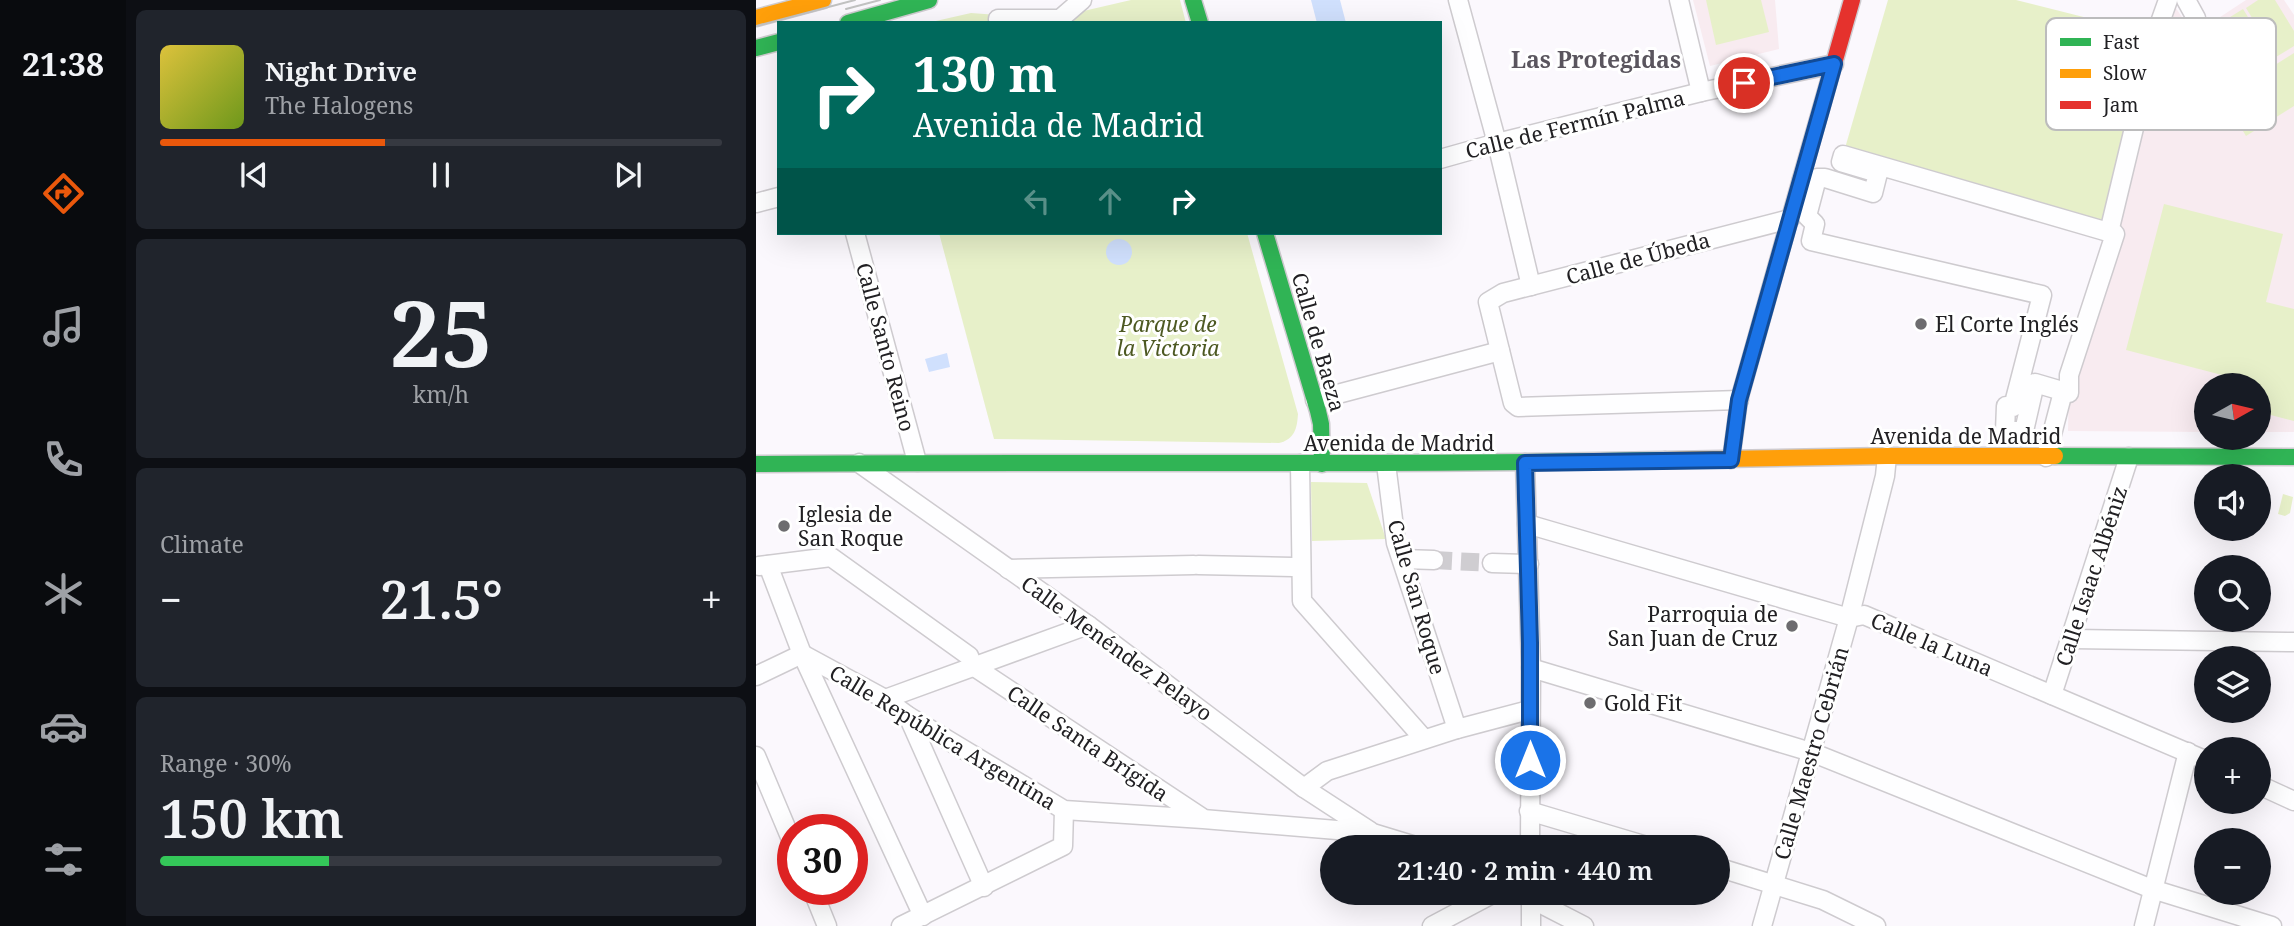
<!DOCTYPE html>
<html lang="en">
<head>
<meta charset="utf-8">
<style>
  :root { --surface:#171b24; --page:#20242c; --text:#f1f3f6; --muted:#9ea1a6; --line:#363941; --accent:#ea580c }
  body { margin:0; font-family:"Noto Serif",serif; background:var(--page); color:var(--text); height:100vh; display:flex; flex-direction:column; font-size:26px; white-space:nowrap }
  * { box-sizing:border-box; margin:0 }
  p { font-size:23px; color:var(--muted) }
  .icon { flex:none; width:38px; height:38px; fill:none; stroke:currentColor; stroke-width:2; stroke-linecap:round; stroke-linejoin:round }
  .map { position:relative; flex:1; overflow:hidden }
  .side { display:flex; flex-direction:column; gap:10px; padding:10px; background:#0d0f14; width:630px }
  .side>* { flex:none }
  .top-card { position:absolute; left:21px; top:21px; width:665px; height:214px; border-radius:0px; box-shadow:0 7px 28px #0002; background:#00695c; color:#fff; overflow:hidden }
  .needle { width:46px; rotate:82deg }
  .fabs { position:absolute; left:1438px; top:373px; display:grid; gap:14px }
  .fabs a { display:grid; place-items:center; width:77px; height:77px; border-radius:50%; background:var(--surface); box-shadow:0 7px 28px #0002; font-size:35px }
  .speed { position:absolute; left:21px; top:814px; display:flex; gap:14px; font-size:35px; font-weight:700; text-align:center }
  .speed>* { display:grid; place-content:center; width:91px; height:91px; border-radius:50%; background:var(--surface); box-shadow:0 7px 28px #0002; line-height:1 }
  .speed .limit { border:10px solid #d22; background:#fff; color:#111 }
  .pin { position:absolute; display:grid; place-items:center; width:60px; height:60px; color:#fff; margin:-30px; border:4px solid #fff; border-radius:50%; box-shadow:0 2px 7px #0007 }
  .me { position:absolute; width:77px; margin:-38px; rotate:0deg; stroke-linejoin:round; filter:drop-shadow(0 0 5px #0008) }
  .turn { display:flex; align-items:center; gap:24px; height:147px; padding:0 21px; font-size:32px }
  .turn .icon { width:91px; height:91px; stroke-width:2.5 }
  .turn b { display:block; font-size:49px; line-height:60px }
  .lanes { display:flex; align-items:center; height:66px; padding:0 21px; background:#0003; justify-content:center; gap:35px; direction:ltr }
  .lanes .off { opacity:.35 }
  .big { font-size:52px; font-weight:600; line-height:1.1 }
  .side .card { flex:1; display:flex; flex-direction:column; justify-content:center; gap:10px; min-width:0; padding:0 24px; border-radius:10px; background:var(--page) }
  .side .dial { align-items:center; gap:0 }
  .dial b { font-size:91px; line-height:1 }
  .song { display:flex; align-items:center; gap:21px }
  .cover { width:84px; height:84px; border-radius:10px; background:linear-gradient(135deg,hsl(50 70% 55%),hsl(80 70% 35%)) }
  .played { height:7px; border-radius:4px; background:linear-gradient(90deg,var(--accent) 40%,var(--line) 40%) }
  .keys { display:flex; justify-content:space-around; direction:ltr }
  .heat { display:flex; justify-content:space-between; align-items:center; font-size:38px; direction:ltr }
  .charge { height:10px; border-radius:5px; background:linear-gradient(90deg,#34c759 30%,var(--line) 0) }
  .trip { position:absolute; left:564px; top:835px; width:410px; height:70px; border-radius:35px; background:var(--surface); box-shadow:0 7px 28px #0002; font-weight:600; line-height:70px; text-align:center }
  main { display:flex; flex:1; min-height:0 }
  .tab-bar { display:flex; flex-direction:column; width:126px; justify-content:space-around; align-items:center; background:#090b0e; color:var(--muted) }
  .tab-bar .icon { width:49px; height:49px }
  .tab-bar .current { color:var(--accent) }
  .tab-bar b { font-size:32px; color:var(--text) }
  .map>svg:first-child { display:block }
  .education { fill:#f8ebf0 }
  .green { fill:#e7f0c9 }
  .water { fill:#d0e0fd }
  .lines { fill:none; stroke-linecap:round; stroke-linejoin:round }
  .street-tunnel { stroke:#cfcdd1; stroke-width:18; stroke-dasharray:18 9; stroke-linecap:butt }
  .street-casing { stroke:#cecbcf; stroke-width:21 }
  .fast-casing { stroke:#cecbcf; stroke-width:19 }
  .slow-casing { stroke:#cecbcf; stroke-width:19 }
  .jam-casing { stroke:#cecbcf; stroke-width:19 }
  .street { stroke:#fefeff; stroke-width:18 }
  .fast { stroke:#30b455; stroke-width:16 }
  .slow { stroke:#ff9f0a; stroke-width:16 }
  .jam { stroke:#e5322d; stroke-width:16 }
  .tram { stroke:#c2c2c2; stroke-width:2 }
  .route-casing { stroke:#114b97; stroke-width:18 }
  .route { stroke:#1a73e8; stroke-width:12 }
  .poi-dot { fill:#6d6c6f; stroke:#fff; stroke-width:2.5 }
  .labels { text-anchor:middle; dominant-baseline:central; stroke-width:6; stroke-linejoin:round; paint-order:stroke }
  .street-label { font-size:21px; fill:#212023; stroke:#fff }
  .park-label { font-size:21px; font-style:italic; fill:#4d5922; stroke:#fff }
  .poi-label { font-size:21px; fill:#212023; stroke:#fff; text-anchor:start }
  .neighbourhood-label { font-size:23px; font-weight:bold; fill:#5a555e; stroke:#fff }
  .key { fill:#fff; stroke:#bcbcbd; stroke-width:2 }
  .key-label { font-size:19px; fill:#212023 }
</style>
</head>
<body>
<main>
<nav class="tab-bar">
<b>21:38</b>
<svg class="icon current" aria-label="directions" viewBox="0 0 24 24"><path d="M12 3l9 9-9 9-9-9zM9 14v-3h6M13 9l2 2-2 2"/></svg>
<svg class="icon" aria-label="music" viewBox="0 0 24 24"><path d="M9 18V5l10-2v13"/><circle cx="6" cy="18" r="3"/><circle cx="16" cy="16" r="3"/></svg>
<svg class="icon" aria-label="phone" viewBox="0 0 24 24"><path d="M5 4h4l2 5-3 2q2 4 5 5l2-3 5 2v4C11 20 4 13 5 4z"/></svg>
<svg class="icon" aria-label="climate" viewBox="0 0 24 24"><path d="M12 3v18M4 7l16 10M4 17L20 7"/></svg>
<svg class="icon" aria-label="car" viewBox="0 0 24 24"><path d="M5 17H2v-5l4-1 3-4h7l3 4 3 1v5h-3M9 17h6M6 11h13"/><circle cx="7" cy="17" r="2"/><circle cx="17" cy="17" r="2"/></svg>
<svg class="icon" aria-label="filters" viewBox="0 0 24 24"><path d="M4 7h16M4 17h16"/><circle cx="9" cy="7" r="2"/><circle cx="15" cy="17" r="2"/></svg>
</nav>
<section class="side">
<div class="card">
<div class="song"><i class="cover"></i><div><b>Night Drive</b><p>The Halogens</p></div></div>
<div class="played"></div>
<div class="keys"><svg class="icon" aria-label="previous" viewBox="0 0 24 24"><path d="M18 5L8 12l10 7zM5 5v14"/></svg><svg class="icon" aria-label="pause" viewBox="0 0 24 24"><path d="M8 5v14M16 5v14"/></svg><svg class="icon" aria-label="next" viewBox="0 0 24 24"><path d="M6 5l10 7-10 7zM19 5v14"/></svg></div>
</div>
<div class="card dial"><b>25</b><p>km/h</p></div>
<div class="card"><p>Climate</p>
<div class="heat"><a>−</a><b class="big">21.5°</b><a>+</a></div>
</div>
<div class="card"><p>Range · 30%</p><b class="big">150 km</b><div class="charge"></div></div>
</section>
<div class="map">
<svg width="1538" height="926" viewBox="0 0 1538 926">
  <rect width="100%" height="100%" fill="#fbf8fd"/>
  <g class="education">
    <polygon points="937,0 1019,0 1023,49 954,66"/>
    <polygon points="1490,0 1528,0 1538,15 1538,432 1503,432 1503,385 1451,385 1451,432 1312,431 1313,375 1381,158 1416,2 1433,28 1452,25"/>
  </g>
  <g class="green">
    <polygon points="375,0 424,0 430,23 171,23 215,13 293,19"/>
    <polygon points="950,0 1005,0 1013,32 960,45"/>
    <polygon points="1132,0 1260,0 1395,34 1346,230 1087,155"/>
    <polygon points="1502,0 1519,0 1538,31 1538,46 1520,57 1490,8"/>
    <polygon points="1487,9 1518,59 1493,74 1463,24"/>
    <polygon points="1538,53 1538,106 1490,136 1467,98"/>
    <polygon points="1408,204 1527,234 1510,302 1538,309 1538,421 1503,412 1503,385 1489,385 1489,381 1370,350"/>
    <path d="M183,233H491L542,414C541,428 539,439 523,443L238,439Z"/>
    <polygon points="555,482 611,483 630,539 556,541"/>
    <polygon points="1527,494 1537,497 1534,513 1529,516 1522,514"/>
  </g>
  <g class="water">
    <polygon points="555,0 584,0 590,23 561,23"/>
    <circle cx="363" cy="252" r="13"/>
    <polygon points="191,353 194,367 173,372 169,359"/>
  </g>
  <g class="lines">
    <polyline class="street-tunnel" points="678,560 736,563"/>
    <g class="street-casing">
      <g id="street">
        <polyline points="702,0 741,143 775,286"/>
        <polyline points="923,0 945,92"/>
        <polyline points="1430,0 1440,18"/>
        <polyline points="243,23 242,19 304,19 326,0"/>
        <polygon points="1087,155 1359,234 1313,375 1313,393 1279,383 1268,431 1249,431 1250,406 1257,407 1286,295 1055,241 1059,224 1051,216 1061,178 1069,178 1117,193 1122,173 1085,162"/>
        <polyline points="684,159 741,143 945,92 1078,64"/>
        <polyline points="0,203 23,197"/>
        <polyline points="1354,228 1402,28 1412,0"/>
        <polyline points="99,233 161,462"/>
        <polyline points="559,400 744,351"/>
        <polyline points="983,400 762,407 757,403 732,302 747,293 1034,219"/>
        <polyline points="1290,457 1307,392"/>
        <polyline points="103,463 332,625 548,788 614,831"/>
        <polyline points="769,463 775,668 774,847"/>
        <polyline points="544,464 546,601 668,739"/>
        <polyline points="630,464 640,543 701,729"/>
        <polyline points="771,524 1093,618 1108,615 1451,761"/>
        <polyline points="646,559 678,560"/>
        <polyline points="736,563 773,564"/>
        <polyline points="12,565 46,654 167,916"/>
        <polyline points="442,565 537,567"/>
        <polyline points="3,566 75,557 213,656 217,666"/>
        <polyline points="252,569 438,565"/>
        <polyline points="1316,639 1538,642"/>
        <polyline points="217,666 445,817"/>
        <polyline points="775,668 1055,752 1396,889 1516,926"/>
        <polyline points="0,676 46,654 129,699 152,716 308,810 447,819 617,833 663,847"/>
        <polyline points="1296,695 1373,457"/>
        <polyline points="129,699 332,625"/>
        <polyline points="152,716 228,887"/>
        <polyline points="0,756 37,844"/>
        <polyline points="1503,785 1538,801"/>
        <polyline points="548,788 571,771 701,729 773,710"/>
        <polyline points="773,811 894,847"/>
        <polyline points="961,867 1067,900 1120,926"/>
        <polyline points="56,889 71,926"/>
        <polyline points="762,892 828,926"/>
        <polyline points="145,926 307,846 308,810"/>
        <polyline points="676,926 740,892"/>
        <polyline points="775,926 775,892"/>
        <polyline points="1006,926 1093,618 1129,476 1131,456"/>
        <polyline points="1388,926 1432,752"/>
      </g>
    </g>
    <g class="fast-casing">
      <g id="fast">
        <polyline points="437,0 444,23"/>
        <polyline points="92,23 173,0"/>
        <polyline points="0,48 23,42"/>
        <polyline points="509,233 562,411 565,424 566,464"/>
        <polyline points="1299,456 1538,457"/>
        <path d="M0,464C303,461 606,466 909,460"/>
      </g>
    </g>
    <g class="slow-casing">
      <g id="slow">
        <polyline points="0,18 67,0"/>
        <polyline points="909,460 1131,456 1299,456"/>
        <polyline points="975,460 983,400 1045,179"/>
      </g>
    </g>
    <g class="jam-casing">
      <polyline id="jam" points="1045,179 1096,0"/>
    </g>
    <use href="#street" class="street"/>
    <use href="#fast" class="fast"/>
    <use href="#slow" class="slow"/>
    <use href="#jam" class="jam"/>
    <g class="tram">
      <polyline points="90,9 124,0"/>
      <polyline points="0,26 99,0"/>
    </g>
  </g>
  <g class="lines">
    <g class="route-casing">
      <polyline id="route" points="774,760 774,643 769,463 975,460 983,400 1078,64 988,83"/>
    </g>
    <use href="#route" class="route"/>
  </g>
  <g class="poi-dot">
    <circle cx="1165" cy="324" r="7"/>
    <circle cx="28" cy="526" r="7"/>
    <circle cx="1036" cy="626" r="7"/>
    <circle cx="834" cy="703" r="7"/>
  </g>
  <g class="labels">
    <g class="street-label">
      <text transform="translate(819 124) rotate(-14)">Calle de Fermín Palma</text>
      <text transform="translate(882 258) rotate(-15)">Calle de Úbeda</text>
      <text transform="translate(563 342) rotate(74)">Calle de Baeza</text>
      <text transform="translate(130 347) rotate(75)">Calle Santo Reino</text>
      <text x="1210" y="436">Avenida de Madrid</text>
      <text x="643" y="443">Avenida de Madrid</text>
      <text transform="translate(1335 576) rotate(-72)">Calle Isaac Albéniz</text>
      <text transform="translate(661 597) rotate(74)">Calle San Roque</text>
      <text transform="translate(1176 644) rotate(23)">Calle la Luna</text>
      <text transform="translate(361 648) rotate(36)">Calle Menéndez Pelayo</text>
      <text transform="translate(187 737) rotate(31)">Calle República Argentina</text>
      <text transform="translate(332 743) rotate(34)">Calle Santa Brígida</text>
      <text transform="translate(1055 753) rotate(-74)">Calle Maestro Cebrián</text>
    </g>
    <g class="park-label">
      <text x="412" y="324">Parque de<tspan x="412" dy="24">la Victoria</tspan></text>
    </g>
    <g class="poi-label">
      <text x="1179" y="324">El Corte Inglés</text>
      <text x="42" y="514">Iglesia de<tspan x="42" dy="24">San Roque</tspan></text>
      <text x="1022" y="614" text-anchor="end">Parroquia de<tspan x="1022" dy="24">San Juan de Cruz</tspan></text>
      <text x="848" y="703">Gold Fit</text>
    </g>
    <g class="neighbourhood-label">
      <text x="840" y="59">Las Protegidas</text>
    </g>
  </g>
  <rect x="1290" y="18" width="230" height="112" rx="10" class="key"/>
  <rect x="1304" y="38" width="31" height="8" fill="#30b455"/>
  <rect x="1304" y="69" width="31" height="9" fill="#ff9f0a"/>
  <rect x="1304" y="101" width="31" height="8" fill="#e5322d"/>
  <g class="key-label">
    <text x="1347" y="49">Fast</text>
    <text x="1347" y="80">Slow</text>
    <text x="1347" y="112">Jam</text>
  </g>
</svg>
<div class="fabs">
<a><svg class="needle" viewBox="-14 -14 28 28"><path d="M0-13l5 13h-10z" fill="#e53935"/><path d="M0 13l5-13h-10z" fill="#9ea1a6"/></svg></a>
<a><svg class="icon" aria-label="sound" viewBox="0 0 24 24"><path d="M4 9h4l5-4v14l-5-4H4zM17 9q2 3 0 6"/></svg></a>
<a><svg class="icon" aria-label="search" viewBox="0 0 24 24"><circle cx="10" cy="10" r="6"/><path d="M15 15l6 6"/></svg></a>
<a><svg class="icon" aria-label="layers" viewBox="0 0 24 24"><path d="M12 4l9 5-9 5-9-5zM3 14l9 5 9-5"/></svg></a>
<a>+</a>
<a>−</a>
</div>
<div class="speed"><div class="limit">30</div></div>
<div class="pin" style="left:988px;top:83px;background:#d93025"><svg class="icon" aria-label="arrive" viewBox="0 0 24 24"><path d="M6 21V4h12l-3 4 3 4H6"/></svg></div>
<svg class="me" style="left:774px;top:760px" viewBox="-20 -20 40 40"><circle r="17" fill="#1a73e8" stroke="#fff" stroke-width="3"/><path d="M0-11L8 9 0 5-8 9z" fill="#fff"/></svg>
<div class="trip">21:40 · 2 min · 440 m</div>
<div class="top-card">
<div class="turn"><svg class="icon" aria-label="right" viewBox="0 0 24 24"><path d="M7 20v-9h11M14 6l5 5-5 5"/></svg><div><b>130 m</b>Avenida de Madrid</div></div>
<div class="lanes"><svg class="icon off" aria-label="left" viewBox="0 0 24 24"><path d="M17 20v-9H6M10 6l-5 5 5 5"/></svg><svg class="icon off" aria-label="ahead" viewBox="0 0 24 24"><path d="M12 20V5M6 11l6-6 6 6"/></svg><svg class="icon" aria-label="right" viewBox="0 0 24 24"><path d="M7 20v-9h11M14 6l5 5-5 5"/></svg></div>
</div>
</div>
</main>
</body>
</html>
